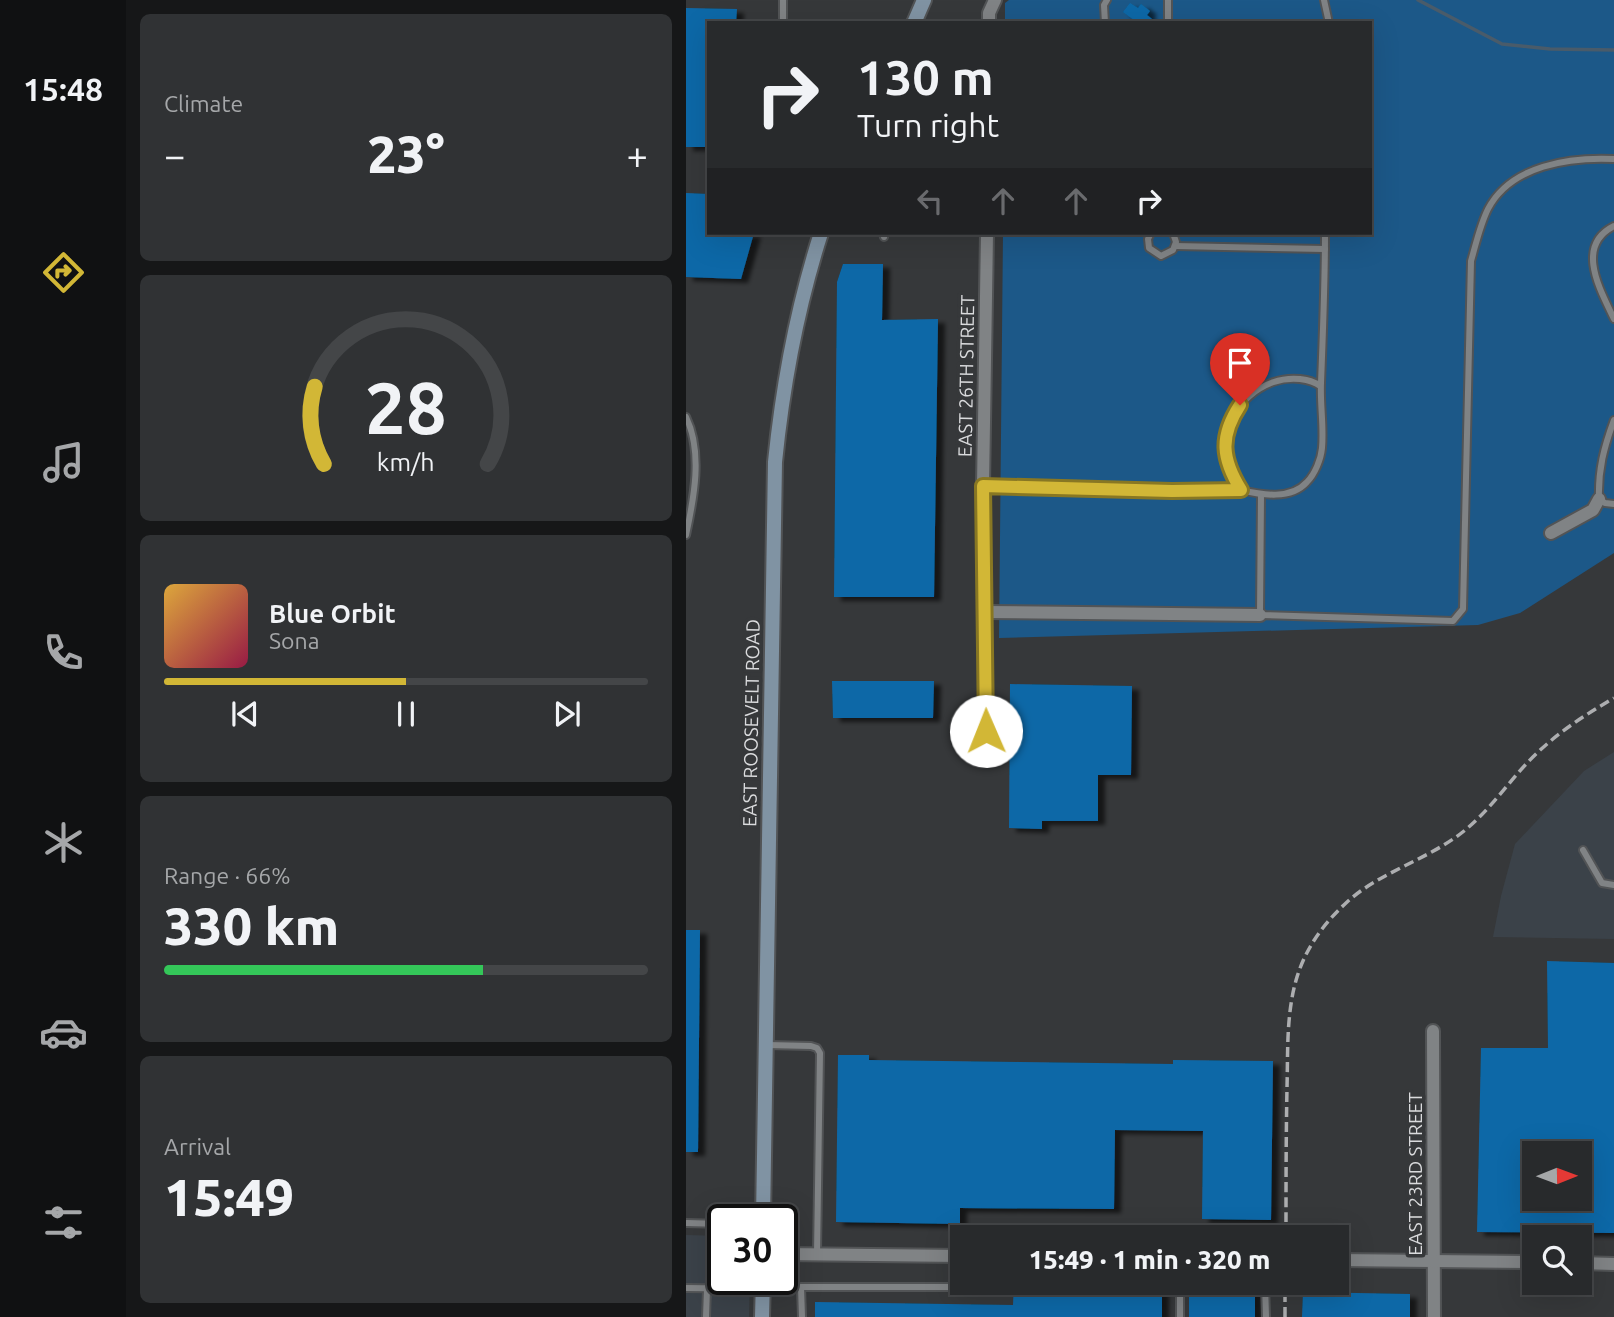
<!DOCTYPE html>
<html lang="en">
<head>
<meta charset="utf-8">
<style>
  :root { --surface:#282a2c; --page:#303234; --text:#f1f3f6; --muted:#a5a7a9; --line:#444648; --accent:#d2b736 }
  body { margin:0; font-family:Ubuntu,sans-serif; background:var(--page); color:var(--text); height:100vh; display:flex; flex-direction:column; font-size:26px; white-space:nowrap }
  * { box-sizing:border-box; margin:0 }
  p { font-size:23px; color:var(--muted) }
  .icon { flex:none; width:38px; height:38px; fill:none; stroke:currentColor; stroke-width:2; stroke-linecap:round; stroke-linejoin:round }
  .map { position:relative; flex:1; overflow:hidden }
  .panel { display:flex; flex-direction:column; gap:14px; padding:14px; background:#161718; width:560px }
  .panel>* { flex:none }
  .guide { position:absolute; left:21px; top:21px; width:665px; height:214px; border-radius:0px; box-shadow:0 7px 28px #0002,0 0 0 2px var(--line); background:#282a2c; color:var(--text); overflow:hidden }
  .needle { width:46px; rotate:89deg }
  .buttons { position:absolute; left:836px; top:1141px; display:grid; gap:14px }
  .buttons a { display:grid; place-items:center; width:70px; height:70px; border-radius:0px; background:var(--surface); box-shadow:0 7px 28px #0002,0 0 0 2px var(--line); font-size:35px }
  .speed { position:absolute; left:21px; top:1204px; display:flex; gap:14px; font-size:35px; font-weight:700; text-align:center }
  .speed>* { display:grid; place-content:center; width:91px; height:91px; border-radius:50%; background:var(--surface); box-shadow:0 7px 28px #0002,0 0 0 2px var(--line); line-height:1 }
  .speed .limit { border:4px solid #111; border-radius:10px; background:#fff; color:#111 }
  .pin { position:absolute; display:grid; place-items:center; width:60px; height:60px; color:#fff; margin:-72px -30px; border-radius:50% 50% 50% 0; rotate:-45deg; box-shadow:0 0 7px #0007 }
  .pin .icon { rotate:45deg }
  .me { position:absolute; width:77px; margin:-38px; rotate:359deg; stroke-linejoin:round; filter:drop-shadow(0 0 5px #0008) }
  .turn { display:flex; align-items:center; gap:24px; height:147px; padding:0 35px; font-size:32px }
  .turn .icon { width:91px; height:91px; stroke-width:2.5 }
  .turn b { display:block; font-size:49px; line-height:60px }
  .lanes { display:flex; align-items:center; height:66px; padding:0 35px; background:#0003; justify-content:center; gap:35px; direction:ltr }
  .lanes .off { opacity:.35 }
  .big { font-size:52px; font-weight:800; line-height:1.1 }
  .panel .card { flex:1; display:flex; flex-direction:column; justify-content:center; gap:10px; min-width:0; padding:0 24px; border-radius:10px; background:var(--page) }
  .panel .dial { align-items:center; gap:0 }
  .dial svg { height:182px; overflow:visible; fill:none; stroke:var(--line); stroke-width:7; stroke-linecap:round; text-anchor:middle }
  .dial text { fill:var(--text); stroke:none }
  .song { display:flex; align-items:center; gap:21px }
  .cover { width:84px; height:84px; border-radius:10px; background:linear-gradient(135deg,hsl(40 70% 55%),hsl(340 70% 35%)) }
  .played { height:7px; border-radius:4px; background:linear-gradient(90deg,var(--accent) 50%,var(--line) 50%) }
  .keys { display:flex; justify-content:space-around; direction:ltr }
  .heat { display:flex; justify-content:space-between; align-items:center; font-size:38px; direction:ltr }
  .charge { height:10px; border-radius:5px; background:linear-gradient(90deg,#34c759 66%,var(--line) 0) }
  .trip { position:absolute; left:264px; top:1225px; width:399px; height:70px; border-radius:0px; background:var(--surface); box-shadow:0 7px 28px #0002,0 0 0 2px var(--line); font-weight:800; line-height:70px; text-align:center }
  main { display:flex; flex:1; min-height:0 }
  .dock { display:flex; flex-direction:column; width:126px; justify-content:space-around; align-items:center; background:#101112; color:var(--muted) }
  .dock .icon { width:49px; height:49px }
  .dock .on { color:var(--accent) }
  .dock b { font-size:32px; color:var(--text) }
  .map>svg:first-child { display:block }
  .built { fill:#3b4249 }
  .green { fill:#1c5888 }
  .lines { fill:none; stroke-linecap:round; stroke-linejoin:round }
  .stream { stroke:#495b6a; stroke-width:3.5 }
  .building { fill:#0b68a7; fill-rule:evenodd; filter:url(#shadow) }
  .service-casing { stroke:#525456; stroke-width:10 }
  .minor-casing { stroke:#525456; stroke-width:16 }
  .secondary-casing { stroke:#525456; stroke-width:18 }
  .service { stroke:#808385; stroke-width:6 }
  .minor { stroke:#808385; stroke-width:12 }
  .secondary { stroke:#8093a3; stroke-width:14 }
  .rail { stroke:#adaeb0; stroke-width:3.5; stroke-dasharray:10 5; stroke-linecap:butt }
  .route-casing { stroke:#887723; stroke-width:18 }
  .route { stroke:#d2b736; stroke-width:12 }
  .labels { text-anchor:middle; dominant-baseline:central; stroke-width:7; stroke-linejoin:round; paint-order:stroke }
  .street-label { font-size:19px; fill:#dadbdd; stroke:#36383a }
</style>
</head>
<body>
<main>
<nav class="dock">
<b>15:48</b>
<svg class="icon on" aria-label="directions" viewBox="0 0 24 24"><path d="M12 3l9 9-9 9-9-9zM9 14v-3h6M13 9l2 2-2 2"/></svg>
<svg class="icon" aria-label="music" viewBox="0 0 24 24"><path d="M9 18V5l10-2v13"/><circle cx="6" cy="18" r="3"/><circle cx="16" cy="16" r="3"/></svg>
<svg class="icon" aria-label="phone" viewBox="0 0 24 24"><path d="M5 4h4l2 5-3 2q2 4 5 5l2-3 5 2v4C11 20 4 13 5 4z"/></svg>
<svg class="icon" aria-label="climate" viewBox="0 0 24 24"><path d="M12 3v18M4 7l16 10M4 17L20 7"/></svg>
<svg class="icon" aria-label="car" viewBox="0 0 24 24"><path d="M5 17H2v-5l4-1 3-4h7l3 4 3 1v5h-3M9 17h6M6 11h13"/><circle cx="7" cy="17" r="2"/><circle cx="17" cy="17" r="2"/></svg>
<svg class="icon" aria-label="filters" viewBox="0 0 24 24"><path d="M4 7h16M4 17h16"/><circle cx="9" cy="7" r="2"/><circle cx="15" cy="17" r="2"/></svg>
</nav>
<section class="panel">
<div class="card"><p>Climate</p>
<div class="heat"><a>−</a><b class="big">23°</b><a>+</a></div>
</div>
<div class="card dial"><svg viewBox="0 0 100 80">
<path d="M14 69A42 42 0 1 1 86 69"/>
<path d="M14 69A42 42 0 0 1 10 35" stroke="#d2b736"/>
<text x="50" y="56" font-size="32" font-weight="700">28</text>
<text x="50" y="72" font-size="11">km/h</text>
</svg></div>
<div class="card">
<div class="song"><i class="cover"></i><div><b>Blue Orbit</b><p>Sona</p></div></div>
<div class="played"></div>
<div class="keys"><svg class="icon" aria-label="previous" viewBox="0 0 24 24"><path d="M18 5L8 12l10 7zM5 5v14"/></svg><svg class="icon" aria-label="pause" viewBox="0 0 24 24"><path d="M8 5v14M16 5v14"/></svg><svg class="icon" aria-label="next" viewBox="0 0 24 24"><path d="M6 5l10 7-10 7zM19 5v14"/></svg></div>
</div>
<div class="card"><p>Range · 66%</p><b class="big">330 km</b><div class="charge"></div></div>
<div class="card"><p>Arrival</p><b class="big">15:49</b></div>
</section>
<div class="map">
<svg width="928" height="1317" viewBox="0 0 928 1317">
  <defs>
    <filter id="shadow"><feDropShadow dx="7" dy="4" stdDeviation="2" flood-color="#0009"/></filter>
  </defs>
  <rect width="100%" height="100%" fill="#36383a"/>
  <g class="built">
    <polygon points="928,752 928,939 807,937 815,896 829,844 898,771"/>
    <polygon points="0,1235 37,1236 37,1279 64,1279 63,1317 0,1317"/>
  </g>
  <polygon class="green" points="323,0 928,0 928,553 834,613 792,625 313,638 317,233 684,233 684,23 319,23 319,3"/>
  <g class="lines">
    <polyline class="stream" points="732,0 816,44 864,49 928,50"/>
  </g>
  <g class="building">
    <polygon points="444,3 452,8 455,4 464,11 461,15 471,23 452,23 437,12"/>
    <polygon points="0,8 51,9 50,23 23,23 23,147 0,147"/>
    <polygon points="0,193 23,194 23,233 68,233 55,279 0,277"/>
    <polygon points="157,264 197,264 196,320 252,319 248,597 148,597 151,282"/>
    <polygon points="146,681 248,681 247,718 147,718"/>
    <polygon points="324,684 446,686 445,775 412,775 412,821 356,821 356,829 323,828"/>
    <polygon points="0,930 14,930 12,1152 0,1152"/>
    <path d="M861,961L928,963V1233L791,1232L795,1048H862ZM849,1153H894V1199H849Z"/>
    <polygon points="152,1055 183,1055 183,1060 487,1064 487,1060 587,1061 585,1220 516,1219 517,1131 429,1130 428,1209 274,1208 274,1224 150,1222"/>
    <polygon points="328,1283 476,1283 476,1317 129,1317 129,1302 327,1305"/>
    <rect x="503" y="1283" width="66" height="34"/>
    <polygon points="617,1292 724,1294 724,1317 616,1317"/>
  </g>
  <g class="lines">
    <g class="service-casing">
      <g id="service">
        <polyline points="97,0 97,23"/>
        <polyline points="638,0 643,23"/>
        <polyline points="419,23 418,5 421,0"/>
        <polyline points="482,23 482,0"/>
        <path d="M928,226C888,246 915,291 928,319"/>
        <polyline points="197,233 198,237"/>
        <polyline points="465,233 462,239 463,248 475,256 487,250 490,242 487,233"/>
        <polyline points="489,246 639,249"/>
        <path d="M634,386C628,381 622,380 614,379C577,375 541,407 539,444C538,462 547,475 555,490C576,495 605,500 621,482C629,474 635,459 636,448C638,426 634,405 635,383C637,333 639,283 639,233"/>
        <path d="M0,417C17,452 8,498 0,535"/>
        <path d="M928,420C918,447 912,470 913,499L919,503L928,504"/>
        <polyline points="297,486 486,491 555,490"/>
        <path d="M575,495L574,615L767,621L777,609L785,261C790,244 794,225 802,209C825,165 884,157 928,159"/>
        <polyline points="897,850 916,883 928,885"/>
        <polyline points="81,1045 125,1046 131,1048 134,1053 131,1254"/>
        <polyline points="0,1223 37,1224"/>
        <polyline points="579,1283 580,1317"/>
        <polyline points="0,1288 75,1289"/>
        <polyline points="20,1317 21,1289"/>
        <polyline points="116,1317 115,1287 316,1287 317,1283"/>
        <polyline points="494,1317 494,1283"/>
      </g>
    </g>
    <g class="minor-casing">
      <g id="minor">
        <polyline points="303,23 303,13 309,0"/>
        <polyline points="865,533 907,510 913,499"/>
        <polyline points="298,612 574,615"/>
        <polyline points="300,731 297,486 301,233"/>
        <polyline points="747,1031 748,1317"/>
        <polyline points="96,1254 276,1256"/>
        <polyline points="651,1260 849,1262"/>
        <polyline points="894,1263 928,1264"/>
      </g>
    </g>
    <g class="secondary-casing">
      <g id="secondary">
        <polyline points="228,23 238,0"/>
        <path d="M77,1220L89,462C97,383 111,308 135,233"/>
        <polyline points="76,1317 77,1279"/>
      </g>
    </g>
    <use href="#service" class="service"/>
    <use href="#minor" class="minor"/>
    <use href="#secondary" class="secondary"/>
    <g class="rail">
      <path d="M600,1237C600,1188 600,1138 601,1088C602,1052 600,1013 611,977C620,948 637,924 660,903C693,872 742,860 778,831C803,811 821,784 843,761C868,735 897,716 928,698"/>
      <polyline points="599,1317 599,1283"/>
    </g>
  </g>
  <g class="lines">
    <g class="route-casing">
      <path id="route" d="M300,731L297,486L486,491L555,490C536,459 533,437 554,405"/>
    </g>
    <use href="#route" class="route"/>
  </g>
  <g class="labels">
    <g class="street-label">
      <text transform="translate(280 376) rotate(-89)">EAST 26TH STREET</text>
      <text transform="translate(65 723) rotate(-89)">EAST ROOSEVELT ROAD</text>
      <text transform="translate(729 1174) rotate(-90)">EAST 23RD STREET</text>
    </g>
  </g>
</svg>
<div class="buttons">
<a><svg class="needle" viewBox="-14 -14 28 28"><path d="M0-13l5 13h-10z" fill="#e53935"/><path d="M0 13l5-13h-10z" fill="#a5a7a9"/></svg></a>
<a><svg class="icon" aria-label="search" viewBox="0 0 24 24"><circle cx="10" cy="10" r="6"/><path d="M15 15l6 6"/></svg></a>
</div>
<div class="speed"><div class="limit">30</div></div>
<div class="pin" style="left:554px;top:405px;background:#d93025"><svg class="icon" aria-label="arrive" viewBox="0 0 24 24"><path d="M6 21V4h12l-3 4 3 4H6"/></svg></div>
<svg class="me" style="left:300px;top:731px" viewBox="-20 -20 40 40"><circle r="19" fill="#fff"/><path d="M0-13L10 11 0 6-10 11z" fill="#d2b736"/></svg>
<div class="trip">15:49 · 1 min · 320 m</div>
<div class="guide">
<div class="turn"><svg class="icon" aria-label="right" viewBox="0 0 24 24"><path d="M7 20v-9h11M14 6l5 5-5 5"/></svg><div><b>130 m</b>Turn right</div></div>
<div class="lanes"><svg class="icon off" aria-label="left" viewBox="0 0 24 24"><path d="M17 20v-9H6M10 6l-5 5 5 5"/></svg><svg class="icon off" aria-label="ahead" viewBox="0 0 24 24"><path d="M12 20V5M6 11l6-6 6 6"/></svg><svg class="icon off" aria-label="ahead" viewBox="0 0 24 24"><path d="M12 20V5M6 11l6-6 6 6"/></svg><svg class="icon" aria-label="right" viewBox="0 0 24 24"><path d="M7 20v-9h11M14 6l5 5-5 5"/></svg></div>
</div>
</div>
</main>
</body>
</html>
